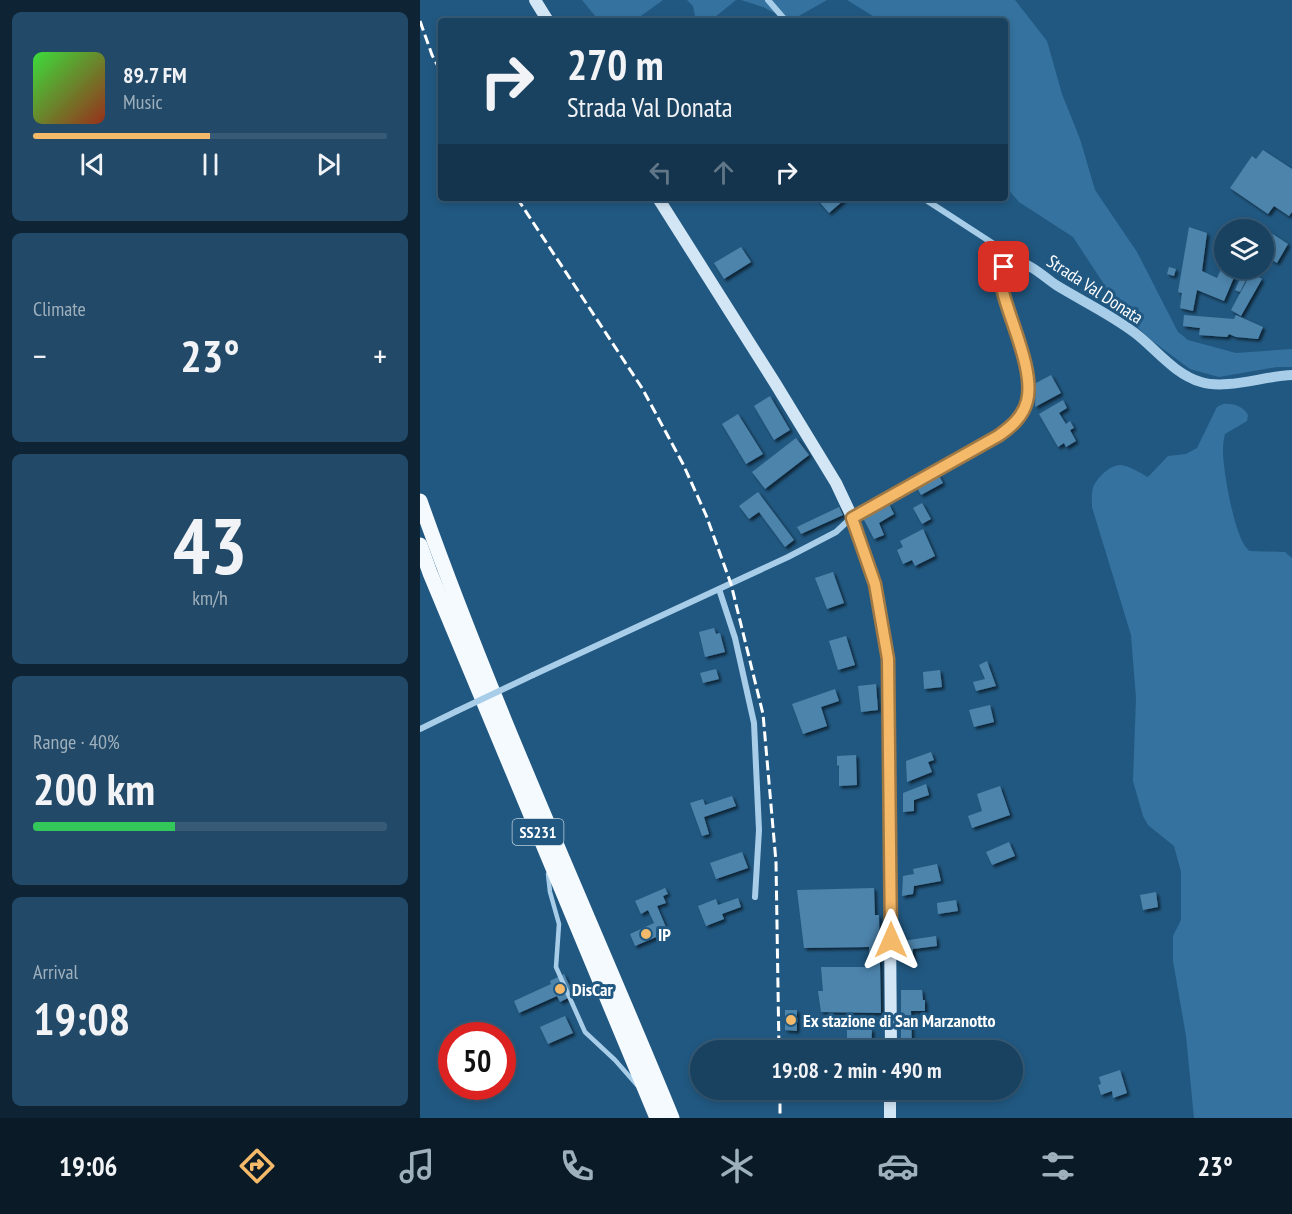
<!DOCTYPE html>
<html lang="en">
<head>
<meta charset="utf-8">
<style>
  :root { --surface:#194261; --page:#224967; --text:#f1f3f6; --muted:#9fb0bd; --line:#375b76; --accent:#f4b969 }
  body { margin:0; font-family:"PT Sans Narrow",sans-serif; background:var(--page); color:var(--text); height:100vh; display:flex; flex-direction:column; font-size:22px; white-space:nowrap }
  * { box-sizing:border-box; margin:0 }
  p { font-size:20px; color:var(--muted) }
  .icon { flex:none; width:33px; height:33px; fill:none; stroke:currentColor; stroke-width:2; stroke-linecap:round; stroke-linejoin:round }
  .map { position:relative; flex:1; overflow:hidden }
  .side { display:flex; flex-direction:column; gap:12px; padding:12px; background:#0e2435; width:420px }
  .side>* { flex:none }
  .banner { position:absolute; left:18px; top:18px; width:570px; height:183px; border-radius:6px; box-shadow:0 3px 9px #0003,0 0 0 2px var(--line); background:#194261; color:var(--text); overflow:hidden }
  .tools { position:absolute; left:794px; top:219px; display:grid; gap:12px }
  .tools a { display:grid; place-items:center; width:60px; height:60px; border-radius:50%; background:var(--surface); box-shadow:0 3px 9px #0003,0 0 0 2px var(--line); font-size:30px }
  .speed { position:absolute; left:18px; top:1022px; display:flex; gap:12px; font-size:30px; font-weight:700; text-align:center }
  .speed>* { display:grid; place-content:center; width:78px; height:78px; border-radius:50%; background:var(--surface); box-shadow:0 3px 9px #0003,0 0 0 2px var(--line); line-height:1 }
  .speed .limit { border:9px solid #d22; background:#fff; color:#111 }
  .pin { position:absolute; display:grid; place-items:center; width:51px; height:51px; color:#fff; margin:-26px; border-radius:12px; box-shadow:0 3px 9px #0006 }
  .me { position:absolute; width:66px; margin:-33px; rotate:0deg; stroke-linejoin:round; filter:drop-shadow(0 0 4px #0008) }
  .turn { display:flex; align-items:center; gap:21px; height:126px; padding:0 30px; font-size:27px }
  .turn .icon { width:78px; height:78px; stroke-width:2.5 }
  .turn b { display:block; font-size:42px; line-height:51px }
  .lanes { display:flex; align-items:center; height:57px; padding:0 30px; background:#0003; justify-content:center; gap:30px; direction:ltr }
  .lanes .off { opacity:.35 }
  .big { font-size:45px; font-weight:600; line-height:1.1 }
  .side .widget { flex:1; display:flex; flex-direction:column; justify-content:center; gap:9px; min-width:0; padding:0 21px; border-radius:9px; background:var(--page) }
  .side .dial { align-items:center; gap:0 }
  .dial b { font-size:78px; line-height:1 }
  .song { display:flex; align-items:center; gap:18px }
  .cover { width:72px; height:72px; border-radius:9px; background:linear-gradient(135deg,hsl(120 70% 55%),hsl(10 70% 35%)) }
  .played { height:6px; border-radius:3px; background:linear-gradient(90deg,var(--accent) 50%,var(--line) 50%) }
  .keys { display:flex; justify-content:space-around; direction:ltr }
  .heat { display:flex; justify-content:space-between; align-items:center; font-size:33px; direction:ltr }
  .charge { height:9px; border-radius:4px; background:linear-gradient(90deg,#34c759 40%,var(--line) 0) }
  .trip { position:absolute; left:270px; top:1040px; width:333px; height:60px; border-radius:30px; background:var(--surface); box-shadow:0 3px 9px #0003,0 0 0 2px var(--line); font-weight:600; line-height:60px; text-align:center }
  .menu { display:flex; height:96px; justify-content:space-around; align-items:center; background:#0a1a27; color:var(--muted) }
  .menu .icon { width:42px; height:42px }
  .menu .selected { color:var(--accent) }
  .menu b { font-size:27px; color:var(--text) }
  main { display:flex; flex:1; min-height:0 }
  .map>svg:first-child { display:block }
  .green { fill:#35729f }
  .building { fill:#4e84ac; filter:url(#shadow) }
  .lines { fill:none; stroke-linecap:round; stroke-linejoin:round }
  .service { stroke:#a7cde8; stroke-width:4.5 }
  .minor { stroke:#a7cde8; stroke-width:6 }
  .tertiary { stroke:#a7cde8; stroke-width:10 }
  .secondary { stroke:#d2e6f6; stroke-width:12 }
  .trunk { stroke:#f4fafe; stroke-width:15 }
  .rail { stroke:#fff; stroke-width:3; stroke-dasharray:10 4.5; stroke-linecap:butt }
  .minor-bridge { stroke:#a7cde8; stroke-width:6 }
  .route-casing { stroke:#9f7844; stroke-width:15 }
  .route { stroke:#f4b969; stroke-width:10 }
  .poi-dot { fill:#f4b969; stroke:#215881; stroke-width:2 }
  .labels { text-anchor:middle; dominant-baseline:central; stroke-width:6; stroke-linejoin:round; paint-order:stroke }
  .shield { fill:#215881; stroke:#bccdd9; stroke-width:1.5 }
  .shield-label { font-size:16px; font-weight:bold; fill:#fff }
  .street-label { font-size:18px; fill:#fff; stroke:#215881 }
  .poi-label { font-size:18px; font-weight:bold; fill:#fff; stroke:#215881; text-anchor:start }
</style>
</head>
<body>
<main>
<section class="side">
<div class="widget">
<div class="song"><i class="cover"></i><div><b>89.7 FM</b><p>Music</p></div></div>
<div class="played"></div>
<div class="keys"><svg class="icon" aria-label="previous" viewBox="0 0 24 24"><path d="M18 5L8 12l10 7zM5 5v14"/></svg><svg class="icon" aria-label="pause" viewBox="0 0 24 24"><path d="M8 5v14M16 5v14"/></svg><svg class="icon" aria-label="next" viewBox="0 0 24 24"><path d="M6 5l10 7-10 7zM19 5v14"/></svg></div>
</div>
<div class="widget"><p>Climate</p>
<div class="heat"><a>−</a><b class="big">23°</b><a>+</a></div>
</div>
<div class="widget dial"><b>43</b><p>km/h</p></div>
<div class="widget"><p>Range · 40%</p><b class="big">200 km</b><div class="charge"></div></div>
<div class="widget"><p>Arrival</p><b class="big">19:08</b></div>
</section>
<div class="map">
<svg width="872" height="1118" viewBox="0 0 872 1118">
  <defs>
    <filter id="shadow"><feDropShadow dx="2.5" dy="2.5" stdDeviation="1.5" flood-color="#0009"/></filter>
  </defs>
  <rect width="100%" height="100%" fill="#215881"/>
  <g class="green">
    <polygon points="162,0 243,0 214,21 187,21 176,17"/>
    <polygon points="267,0 316,0 290,21 276,21 273,6"/>
    <polygon points="321,0 407,0 370,21 343,7"/>
    <polygon points="427,0 595,0 627,41 642,94 660,139 675,190 717,252 758,332 768,340 816,353 872,349 872,367 857,367 799,377 770,369 731,340 703,313 653,237 599,202 585,186 585,21 461,21"/>
    <path d="M803,404C813,403 823,406 828,415L827,421L805,434C804,438 803,443 803,448C802,465 815,544 830,551L865,552L872,558V1118H774L766,1036L753,961V936L761,920V872L754,846L728,825L723,816L713,781L716,698L711,635L672,507C672,501 671,495 673,488C676,479 690,464 701,465C710,466 720,473 728,477L748,456L766,454L777,448L797,407Z"/>
  </g>
  <g class="building">
    <polygon points="843,150 872,169 872,212 869,216 854,206 848,214 810,188 832,156 836,159"/>
    <polygon points="396,198 423,198 424,200 409,213"/>
    <polygon points="769,227 787,233 782,271 797,278 804,263 804,268 818,268 804,301 777,290 773,311 760,308 762,293 758,292"/>
    <polygon points="848,231 868,244 857,263 843,254 843,239"/>
    <polygon points="321,247 331,262 304,279 294,263"/>
    <polygon points="749,267 756,269 754,276 747,274"/>
    <polygon points="831,273 842,279 821,316 811,310"/>
    <polygon points="821,277 826,280 820,292 815,290"/>
    <polygon points="764,315 814,319 816,315 843,327 838,339 816,337 809,334 807,337 779,335 780,328 763,326"/>
    <polygon points="631,375 641,393 615,407 616,383"/>
    <polygon points="350,396 370,430 354,440 334,406"/>
    <polygon points="643,400 647,408 639,413 646,424 650,421 654,428 650,430 656,441 646,447 644,443 638,447 619,414"/>
    <polygon points="318,414 343,454 326,464 302,424"/>
    <polygon points="376,438 389,455 345,489 332,472"/>
    <polygon points="518,474 523,483 501,495 496,486"/>
    <polygon points="338,492 374,540 365,547 339,512 329,519 319,506"/>
    <polygon points="502,503 511,519 502,524 493,508"/>
    <polygon points="469,504 474,514 459,523 464,535 454,539 443,518"/>
    <polygon points="419,507 423,515 381,534 377,527"/>
    <polygon points="503,529 515,556 495,566 492,560 483,564 477,550 483,547 480,541"/>
    <polygon points="413,572 424,603 407,609 395,578"/>
    <polygon points="294,628 296,634 300,633 305,652 285,657 279,632"/>
    <polygon points="426,636 435,665 418,670 409,641"/>
    <polygon points="567,661 576,686 556,691 553,682 565,679 559,665"/>
    <polygon points="296,669 299,679 283,683 280,673"/>
    <polygon points="520,670 522,687 504,689 503,672"/>
    <polygon points="456,684 458,710 441,712 438,686"/>
    <polygon points="415,689 419,701 401,707 407,726 383,734 372,704"/>
    <polygon points="570,705 574,722 554,727 549,710"/>
    <polygon points="511,752 514,760 508,762 512,772 487,782 486,761"/>
    <polygon points="436,755 437,785 419,786 419,765 417,766 417,756"/>
    <polygon points="506,784 509,795 494,800 494,811 483,812 483,793"/>
    <polygon points="580,786 590,815 552,828 548,816 562,811 557,794"/>
    <polygon points="312,796 316,806 284,817 289,834 282,836 270,803 283,799 285,805"/>
    <polygon points="589,842 595,856 572,865 566,852"/>
    <polygon points="322,852 328,868 296,879 290,863"/>
    <polygon points="517,864 521,881 494,886 493,894 482,896 483,876 494,874 493,869"/>
    <polygon points="245,888 248,894 243,896 246,903 237,906 248,932 215,946 210,934 234,923 228,910 221,914 215,901"/>
    <polygon points="454,888 455,915 459,915 461,1013 401,1012 398,991 403,991 401,967 449,967 449,947 384,948 377,890"/>
    <polygon points="736,892 738,907 723,910 720,895"/>
    <polygon points="318,898 321,907 302,914 304,919 286,926 278,906 296,899 298,905"/>
    <polygon points="536,900 538,911 518,914 517,903"/>
    <polygon points="516,936 517,946 493,949 493,960 481,960 482,941"/>
    <polygon points="144,974 154,995 140,1002 137,996 99,1013 94,1001 131,984 130,981"/>
    <polygon points="481,990 502,990 503,1000 505,1000 505,1011 491,1011 492,1050 481,1050"/>
    <polygon points="365,1010 377,1010 377,1031 365,1030"/>
    <polygon points="145,1016 153,1033 128,1044 120,1027"/>
    <polygon points="427,1029 452,1029 451,1050 427,1050"/>
    <polygon points="700,1070 707,1093 693,1098 692,1091 681,1095 678,1085 681,1084 679,1077"/>
    <rect x="409" y="1089" width="38" height="7"/>
  </g>
  <g class="lines">
    <g class="service">
      <polyline points="128,874 130,892 139,924 136,967 165,1032 195,1060 217,1085"/>
      <polyline points="383,1020 468,1021"/>
    </g>
    <g class="minor">
      <polyline points="348,0 366,21"/>
      <polyline points="503,198 580,248 593,261"/>
      <polyline points="299,589 315,638 334,723 339,830 335,897"/>
      <polyline points="113,675 368,557 416,532 431,518"/>
      <polyline points="0,729 37,711"/>
    </g>
    <path class="tertiary" d="M432,517L578,436C591,427 603,417 607,401C613,375 596,336 588,311C584,299 579,287 582,275C583,268 587,264 593,261C609,262 623,276 636,285C662,301 690,314 715,333C736,349 754,374 781,382C806,390 844,376 872,375"/>
    <g class="secondary">
      <polyline points="115,0 128,21"/>
      <polyline points="238,198 355,383 416,483 432,517 455,584 468,659 471,1050"/>
      <polyline points="470,1118 470,1089"/>
    </g>
    <g class="trunk">
      <path d="M0,501C74,710 168,913 252,1118"/>
      <polyline points="0,545 10,573 237,1118"/>
    </g>
    <g class="rail">
      <polyline points="0,21 12,55 21,72"/>
      <polyline points="97,198 222,388 263,464 286,515 311,584 343,714 356,862 359,1050"/>
      <polyline points="360,1089 360,1118"/>
    </g>
    <polyline class="minor-bridge" points="37,711 113,675"/>
  </g>
  <g class="lines">
    <g class="route-casing">
      <path id="route" d="M471,940L468,659L455,584L432,518L578,436C591,427 603,417 607,401C615,371 589,319 582,288V273L584,267"/>
    </g>
    <use href="#route" class="route"/>
  </g>
  <g class="poi-dot">
    <circle cx="226" cy="934" r="6"/>
    <circle cx="140" cy="989" r="6"/>
    <circle cx="371" cy="1020" r="6"/>
  </g>
  <g class="labels">
    <rect class="shield" x="92.5" y="819" width="51" height="26" rx="4.5"/>
    <g class="shield-label">
      <text x="118" y="832">SS231</text>
    </g>
    <g class="street-label">
      <text transform="translate(675 289) rotate(33)">Strada Val Donata</text>
    </g>
    <g class="poi-label">
      <text x="238" y="934">IP</text>
      <text x="152" y="989">DisCar</text>
      <text x="383" y="1020">Ex stazione di San Marzanotto</text>
    </g>
  </g>
</svg>
<div class="tools">
<a><svg class="icon" aria-label="layers" viewBox="0 0 24 24"><path d="M12 4l9 5-9 5-9-5zM3 14l9 5 9-5"/></svg></a>
</div>
<div class="speed"><div class="limit">50</div></div>
<div class="pin" style="left:584px;top:267px;background:#d93025"><svg class="icon" aria-label="arrive" viewBox="0 0 24 24"><path d="M6 21V4h12l-3 4 3 4H6"/></svg></div>
<svg class="me" style="left:471px;top:940px" viewBox="-20 -20 40 40"><path d="M0-17L14 15 0 8-14 15z" fill="#f4b969" stroke="#fff" stroke-width="4"/></svg>
<div class="trip">19:08 · 2 min · 490 m</div>
<div class="banner">
<div class="turn"><svg class="icon" aria-label="right" viewBox="0 0 24 24"><path d="M7 20v-9h11M14 6l5 5-5 5"/></svg><div><b>270 m</b>Strada Val Donata</div></div>
<div class="lanes"><svg class="icon off" aria-label="left" viewBox="0 0 24 24"><path d="M17 20v-9H6M10 6l-5 5 5 5"/></svg><svg class="icon off" aria-label="ahead" viewBox="0 0 24 24"><path d="M12 20V5M6 11l6-6 6 6"/></svg><svg class="icon" aria-label="right" viewBox="0 0 24 24"><path d="M7 20v-9h11M14 6l5 5-5 5"/></svg></div>
</div>
</div>
</main>
<nav class="menu">
<b>19:06</b>
<svg class="icon selected" aria-label="directions" viewBox="0 0 24 24"><path d="M12 3l9 9-9 9-9-9zM9 14v-3h6M13 9l2 2-2 2"/></svg>
<svg class="icon" aria-label="music" viewBox="0 0 24 24"><path d="M9 18V5l10-2v13"/><circle cx="6" cy="18" r="3"/><circle cx="16" cy="16" r="3"/></svg>
<svg class="icon" aria-label="phone" viewBox="0 0 24 24"><path d="M5 4h4l2 5-3 2q2 4 5 5l2-3 5 2v4C11 20 4 13 5 4z"/></svg>
<svg class="icon" aria-label="climate" viewBox="0 0 24 24"><path d="M12 3v18M4 7l16 10M4 17L20 7"/></svg>
<svg class="icon" aria-label="car" viewBox="0 0 24 24"><path d="M5 17H2v-5l4-1 3-4h7l3 4 3 1v5h-3M9 17h6M6 11h13"/><circle cx="7" cy="17" r="2"/><circle cx="17" cy="17" r="2"/></svg>
<svg class="icon" aria-label="filters" viewBox="0 0 24 24"><path d="M4 7h16M4 17h16"/><circle cx="9" cy="7" r="2"/><circle cx="15" cy="17" r="2"/></svg>
<b>23°</b>
</nav>
</body>
</html>
